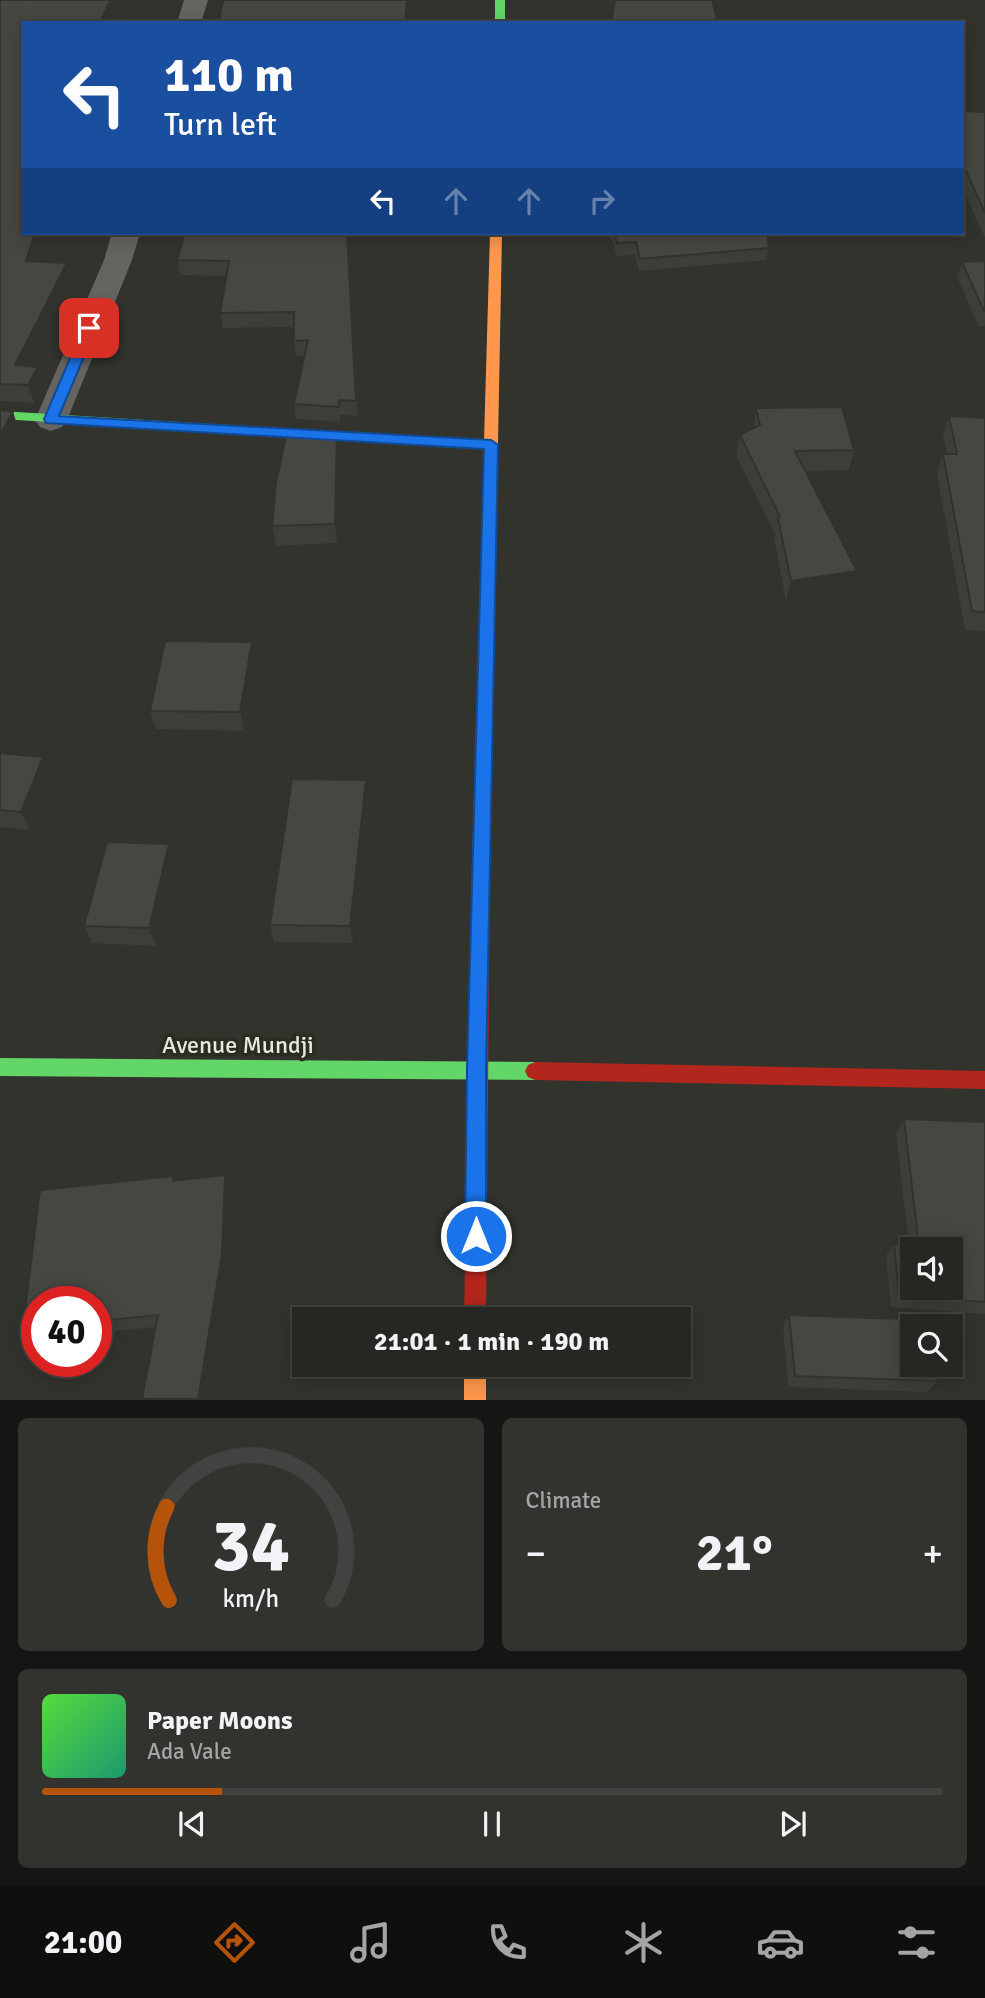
<!DOCTYPE html>
<html lang="en">
<head>
<meta charset="utf-8">
<style>
  :root { --surface:#262622; --page:#32322f; --text:#f1f3f6; --muted:#a4a5a5; --line:#424340; --accent:#b45309 }
  body { margin:0; font-family:Signika,sans-serif; background:var(--page); color:var(--text); height:100vh; display:flex; flex-direction:column; font-size:26px; white-space:nowrap }
  * { box-sizing:border-box; margin:0 }
  p { font-size:23px; color:var(--muted) }
  .icon { flex:none; width:38px; height:38px; fill:none; stroke:currentColor; stroke-width:2; stroke-linecap:round; stroke-linejoin:round }
  .map { position:relative; height:1400px; overflow:hidden }
  .drawer { display:flex; flex-direction:column; gap:18px; padding:18px; background:#151513; flex:1 }
  .drawer>* { flex:none }
  .hud { position:absolute; left:21px; top:21px; width:943px; height:214px; border-radius:0px; box-shadow:0 4px 18px #0003,0 0 0 2px var(--line); background:#1a4fa0; color:#fff; overflow:hidden }
  .tools { position:absolute; left:900px; top:1237px; display:grid; gap:14px }
  .tools a { display:grid; place-items:center; width:63px; height:63px; border-radius:0px; background:var(--surface); box-shadow:0 4px 18px #0003,0 0 0 2px var(--line); font-size:35px }
  .speed { position:absolute; left:21px; top:1286px; display:flex; gap:14px; font-size:35px; font-weight:700; text-align:center }
  .speed>* { display:grid; place-content:center; width:91px; height:91px; border-radius:50%; background:var(--surface); box-shadow:0 4px 18px #0003,0 0 0 2px var(--line); line-height:1 }
  .speed .limit { border:10px solid #d22; background:#fff; color:#111 }
  .pin { position:absolute; display:grid; place-items:center; width:60px; height:60px; color:#fff; margin:-30px; border-radius:14px; box-shadow:0 4px 10px #0006 }
  .me { position:absolute; width:77px; margin:-38px; rotate:0deg; stroke-linejoin:round; filter:drop-shadow(0 0 5px #0008) }
  .turn { display:flex; align-items:center; gap:24px; height:147px; padding:0 28px; font-size:32px }
  .turn .icon { width:91px; height:91px; stroke-width:2.5 }
  .turn b { display:block; font-size:49px; line-height:60px }
  .lanes { display:flex; align-items:center; height:66px; padding:0 28px; background:#0003; justify-content:center; gap:35px; direction:ltr }
  .lanes .off { opacity:.35 }
  .big { font-size:52px; font-weight:700; line-height:1.1 }
  .drawer .widget { flex:1; display:flex; flex-direction:column; justify-content:center; gap:10px; min-width:0; padding:0 24px; border-radius:10px; background:var(--page) }
  .drawer .dial { align-items:center; gap:0 }
  .dial svg { height:182px; overflow:visible; fill:none; stroke:var(--line); stroke-width:7; stroke-linecap:round; text-anchor:middle }
  .dial text { fill:var(--text); stroke:none }
  .song { display:flex; align-items:center; gap:21px }
  .cover { width:84px; height:84px; border-radius:10px; background:linear-gradient(135deg,hsl(110 70% 55%),hsl(160 70% 35%)) }
  .played { height:7px; border-radius:4px; background:linear-gradient(90deg,var(--accent) 20%,var(--line) 20%) }
  .keys { display:flex; justify-content:space-around; direction:ltr }
  .heat { display:flex; justify-content:space-between; align-items:center; font-size:38px; direction:ltr }
  .drawer .tiles { flex:1; display:grid; gap:18px; grid-template-columns:1fr 1fr }
  .widget:last-child { grid-column:span 2 }
  .trip { position:absolute; left:292px; top:1307px; width:399px; height:70px; border-radius:0px; background:var(--surface); box-shadow:0 4px 18px #0003,0 0 0 2px var(--line); font-weight:700; line-height:70px; text-align:center }
  .tab-bar { display:flex; height:112px; justify-content:space-around; align-items:center; background:#0f0f0e; color:var(--muted) }
  .tab-bar .icon { width:49px; height:49px }
  .tab-bar .selected { color:var(--accent) }
  .tab-bar b { font-size:32px; color:var(--text) }
  .map>svg:first-child { display:block }
  .lines { fill:none; stroke-linecap:round; stroke-linejoin:round }
  .street { fill:#656460; fill-rule:evenodd }
  .fast { fill:#63d668; fill-rule:evenodd }
  .slow { fill:#ff974d; fill-rule:evenodd }
  .jam { fill:#b3261e; fill-rule:evenodd }
  .wall { fill:#3d3d39 }
  .shaded-wall { fill:#32322e }
  .building { fill:#474742; stroke:#32322e; stroke-width:2; fill-rule:evenodd }
  .route { fill:#1a73e8; stroke:#114b97; stroke-width:2 }
  .labels { text-anchor:middle; dominant-baseline:central; stroke-width:7; stroke-linejoin:round; paint-order:stroke }
  .near-street-label { font-size:24px; fill:#e8e7e0; stroke:#2c2b20 }
</style>
</head>
<body>
<div class="map">
<svg width="985" height="1400" viewBox="0 0 985 1400">
  <rect width="100%" height="100%" fill="#33332d"/>
  <g class="lines">
    <g class="street">
      <polygon points="184,0 208,0 201,23 177,23"/>
      <polygon points="112,233 140,233 132,260 67,420 62,427 51,431 40,427 35,420 104,260"/>
    </g>
    <g class="fast">
      <rect x="495" y="0" width="10" height="23"/>
      <polygon points="0,411 360,433 367,437 360,441 0,419"/>
      <polygon points="0,1058 535,1062 542,1065 545,1071 542,1077 535,1080 0,1076"/>
    </g>
    <g class="slow">
      <polygon points="490,233 502,233 490,864 487,869 481,871 475,869 472,864 484,449 360,441 353,437 360,433 484,440"/>
      <rect x="464" y="1365" width="22" height="35"/>
    </g>
    <g class="jam">
      <polygon points="481,857 487,859 490,864 486,1320 464,1320 472,864 475,859"/>
      <polygon points="535,1062 985,1071 985,1089 535,1080 528,1077 525,1071 528,1065"/>
    </g>
  </g>
  <g class="wall">
    <polygon points="0,0 119,1 111,23 23,23 23,233 46,233 37,261 67,263 72,281 29,366 38,367 44,385 34,403 0,401"/>
    <polygon points="962,111 985,112 985,238 962,187"/>
    <polygon points="348,233 358,416 340,415 340,422 296,419 294,404 304,356 296,356 294,341 294,327 223,328 220,313 227,276 180,275 177,260"/>
    <polygon points="610,233 767,233 769,248 766,260 639,271 635,255 616,256"/>
    <polygon points="985,261 985,326 979,326 957,277 962,262"/>
    <polygon points="756,408 854,450 849,470 805,471 851,590 786,601 774,537 775,534 736,455 740,435 753,429"/>
    <polygon points="949,416 985,418 985,631 965,630 937,473 943,454 947,454 943,435"/>
    <polygon points="337,430 340,449 337,543 276,546 272,526"/>
    <polygon points="252,642 255,661 244,731 156,729 150,711"/>
    <polygon points="0,753 43,757 50,775 29,830 0,827"/>
    <polygon points="366,780 368,799 353,943 274,942 270,925"/>
    <polygon points="175,862 156,946 92,943 84,926"/>
    <polygon points="904,1119 985,1122 985,1314 891,1307 886,1256 894,1244 909,1245 896,1133"/>
    <polygon points="225,1175 230,1189 227,1267 206,1399 142,1399 155,1327 96,1333 96,1302 37,1302 37,1339 33,1339 23,1328 40,1190 173,1176 175,1181"/>
    <polygon points="789,1315 937,1381 927,1392 788,1387 783,1326"/>
  </g>
  <g class="shaded-wall">
    <polygon points="110,0 119,0 119,1 111,23 101,23"/>
    <polygon points="407,0 408,0 407,23 405,23"/>
    <polygon points="35,233 46,233 31,278 26,261"/>
    <polygon points="67,263 72,281 21,383 15,365"/>
    <polygon points="38,367 44,385 34,403 28,385"/>
    <polygon points="13,412 19,430 0,465 0,435"/>
    <polygon points="337,430 340,449 337,543 335,524"/>
    <polygon points="857,571 851,590 786,601 791,581"/>
    <polygon points="252,642 255,661 244,731 240,712"/>
    <polygon points="43,757 50,775 29,830 21,812"/>
    <polygon points="366,780 368,799 353,943 350,926"/>
    <polygon points="169,844 175,862 156,946 149,928"/>
    <polygon points="225,1175 230,1189 227,1267 206,1399 198,1399"/>
  </g>
  <g class="building">
    <polygon points="0,0 110,0 100,23 23,23 23,233 35,233 26,261 67,263 15,365 38,367 28,385 0,384"/>
    <polygon points="224,0 407,0 405,23 219,23 221,9"/>
    <polygon points="615,0 712,0 718,23 611,23"/>
    <polygon points="962,111 985,112 985,213 962,162"/>
    <polygon points="185,233 347,233 356,401 339,400 339,407 294,404 308,340 294,341 294,312 220,313 229,261 177,260"/>
    <polygon points="614,233 767,233 769,248 640,259 636,242 617,243"/>
    <polygon points="985,261 985,311 984,311 962,262"/>
    <polygon points="842,407 854,450 795,451 857,571 791,581 778,518 780,517 740,435 760,425 756,408"/>
    <polygon points="0,410 13,412 0,435"/>
    <polygon points="949,416 985,418 985,612 972,611 943,454 957,454"/>
    <polygon points="288,427 337,430 335,524 272,526 276,483"/>
    <polygon points="165,641 252,642 240,712 150,711"/>
    <polygon points="0,753 43,757 21,812 0,810"/>
    <polygon points="292,779 366,780 350,926 270,925"/>
    <polygon points="107,842 169,844 149,928 84,926"/>
    <path d="M904,1119L985,1122V1302L899,1295L894,1244L919,1246ZM912,1250H950V1288H912Z"/>
    <polygon points="225,1175 222,1254 198,1399 142,1399 158,1315 96,1321 96,1302 37,1302 37,1327 23,1328 40,1190 173,1176 173,1181"/>
    <polygon points="789,1315 927,1320 928,1326 912,1326 912,1365 934,1365 937,1381 795,1376"/>
  </g>
  <polygon class="route" points="89,325 96,328 59,416 491,440 498,445 486,1070 486,1236 483,1244 476,1247 468,1244 465,1236 467,1070 484,449 46,423 44,419 83,328"/>
  <g class="labels">
    <g class="near-street-label">
      <text x="238" y="1045">Avenue Mundji</text>
    </g>
  </g>
</svg>
<div class="tools">
<a><svg class="icon" aria-label="sound" viewBox="0 0 24 24"><path d="M4 9h4l5-4v14l-5-4H4zM17 9q2 3 0 6"/></svg></a>
<a><svg class="icon" aria-label="search" viewBox="0 0 24 24"><circle cx="10" cy="10" r="6"/><path d="M15 15l6 6"/></svg></a>
</div>
<div class="speed"><div class="limit">40</div></div>
<div class="pin" style="left:89px;top:328px;background:#d93025"><svg class="icon" aria-label="arrive" viewBox="0 0 24 24"><path d="M6 21V4h12l-3 4 3 4H6"/></svg></div>
<svg class="me" style="left:476px;top:1236px" viewBox="-20 -20 40 40"><circle r="17" fill="#1a73e8" stroke="#fff" stroke-width="3"/><path d="M0-11L8 9 0 5-8 9z" fill="#fff"/></svg>
<div class="trip">21:01 · 1 min · 190 m</div>
<div class="hud">
<div class="turn"><svg class="icon" aria-label="left" viewBox="0 0 24 24"><path d="M17 20v-9H6M10 6l-5 5 5 5"/></svg><div><b>110 m</b>Turn left</div></div>
<div class="lanes"><svg class="icon" aria-label="left" viewBox="0 0 24 24"><path d="M17 20v-9H6M10 6l-5 5 5 5"/></svg><svg class="icon off" aria-label="ahead" viewBox="0 0 24 24"><path d="M12 20V5M6 11l6-6 6 6"/></svg><svg class="icon off" aria-label="ahead" viewBox="0 0 24 24"><path d="M12 20V5M6 11l6-6 6 6"/></svg><svg class="icon off" aria-label="right" viewBox="0 0 24 24"><path d="M7 20v-9h11M14 6l5 5-5 5"/></svg></div>
</div>
</div>
<section class="drawer">
<div class="tiles">
<div class="widget dial"><svg viewBox="0 0 100 80">
<path d="M14 69A42 42 0 1 1 86 69"/>
<path d="M14 69A42 42 0 0 1 13 28" stroke="#b45309"/>
<text x="50" y="56" font-size="32" font-weight="700">34</text>
<text x="50" y="72" font-size="11">km/h</text>
</svg></div>
<div class="widget"><p>Climate</p>
<div class="heat"><a>−</a><b class="big">21°</b><a>+</a></div>
</div>
<div class="widget">
<div class="song"><i class="cover"></i><div><b>Paper Moons</b><p>Ada Vale</p></div></div>
<div class="played"></div>
<div class="keys"><svg class="icon" aria-label="previous" viewBox="0 0 24 24"><path d="M18 5L8 12l10 7zM5 5v14"/></svg><svg class="icon" aria-label="pause" viewBox="0 0 24 24"><path d="M8 5v14M16 5v14"/></svg><svg class="icon" aria-label="next" viewBox="0 0 24 24"><path d="M6 5l10 7-10 7zM19 5v14"/></svg></div>
</div>
</div>
</section>
<nav class="tab-bar">
<b>21:00</b>
<svg class="icon selected" aria-label="directions" viewBox="0 0 24 24"><path d="M12 3l9 9-9 9-9-9zM9 14v-3h6M13 9l2 2-2 2"/></svg>
<svg class="icon" aria-label="music" viewBox="0 0 24 24"><path d="M9 18V5l10-2v13"/><circle cx="6" cy="18" r="3"/><circle cx="16" cy="16" r="3"/></svg>
<svg class="icon" aria-label="phone" viewBox="0 0 24 24"><path d="M5 4h4l2 5-3 2q2 4 5 5l2-3 5 2v4C11 20 4 13 5 4z"/></svg>
<svg class="icon" aria-label="climate" viewBox="0 0 24 24"><path d="M12 3v18M4 7l16 10M4 17L20 7"/></svg>
<svg class="icon" aria-label="car" viewBox="0 0 24 24"><path d="M5 17H2v-5l4-1 3-4h7l3 4 3 1v5h-3M9 17h6M6 11h13"/><circle cx="7" cy="17" r="2"/><circle cx="17" cy="17" r="2"/></svg>
<svg class="icon" aria-label="filters" viewBox="0 0 24 24"><path d="M4 7h16M4 17h16"/><circle cx="9" cy="7" r="2"/><circle cx="15" cy="17" r="2"/></svg>
</nav>
</body>
</html>
